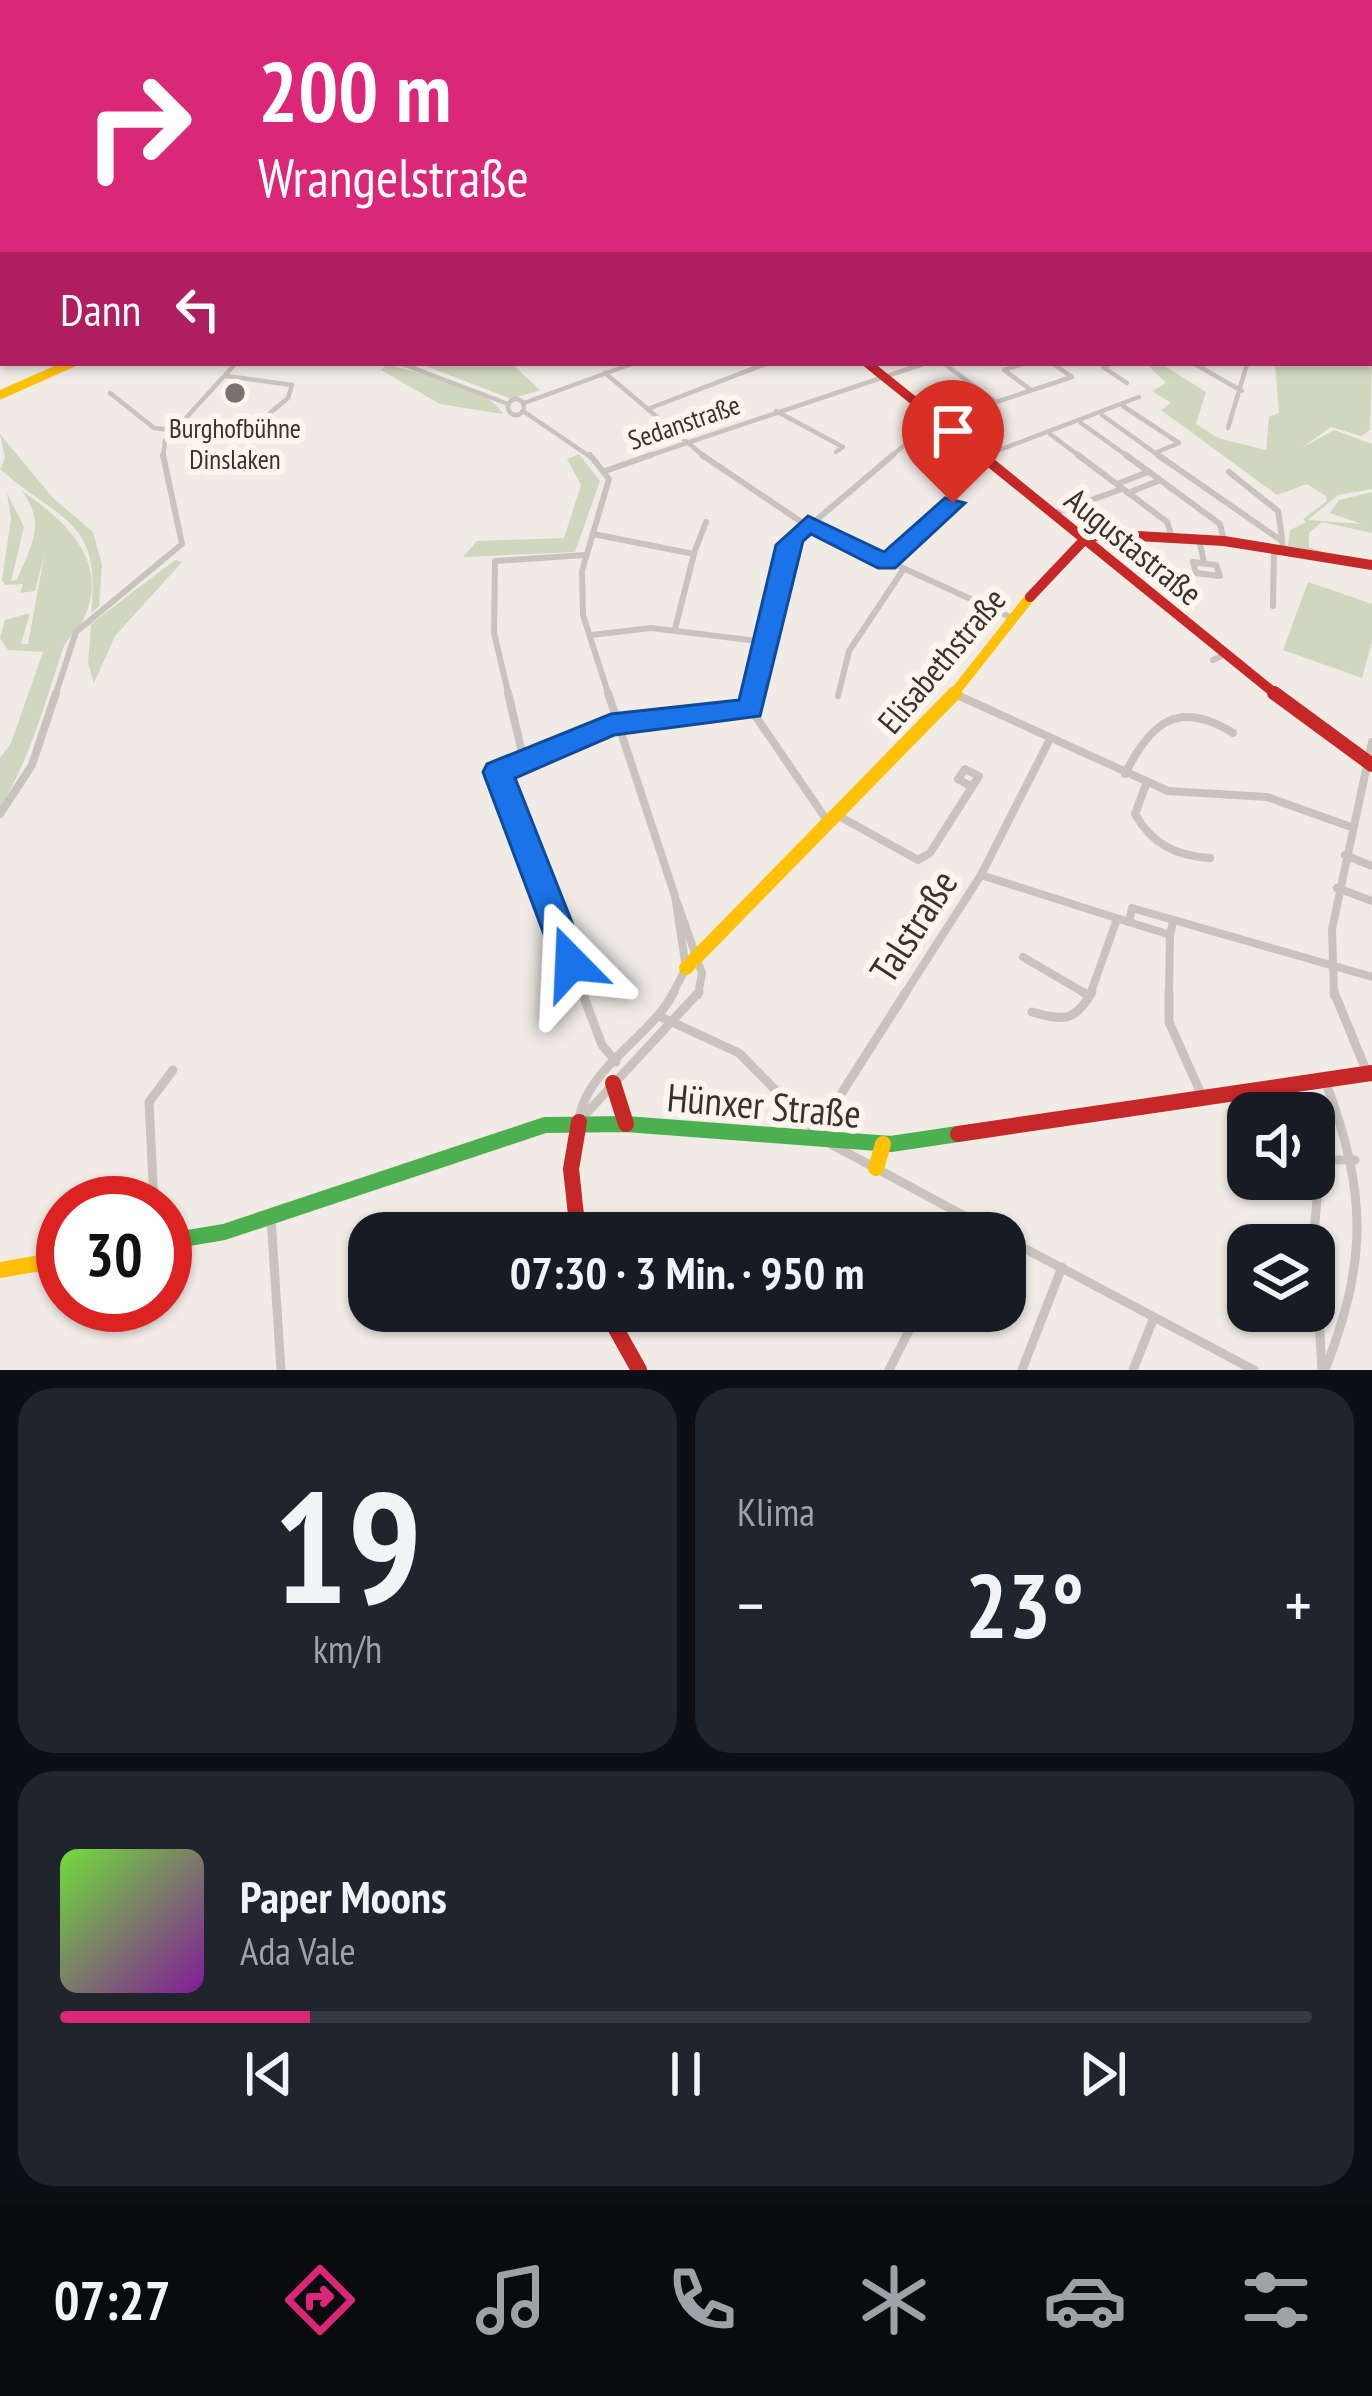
<!DOCTYPE html>
<html lang="de">
<head>
<meta charset="utf-8">
<style>
  :root { --surface:#171b24; --page:#20242c; --text:#f1f3f6; --muted:#9ea1a6; --line:#363941; --accent:#db2777 }
  body { margin:0; font-family:"PT Sans Narrow",sans-serif; background:var(--page); color:var(--text); height:100vh; display:flex; flex-direction:column; font-size:45px; white-space:nowrap }
  * { box-sizing:border-box; margin:0 }
  p { font-size:39px; color:var(--muted) }
  .icon { flex:none; width:66px; height:66px; fill:none; stroke:currentColor; stroke-width:2; stroke-linecap:round; stroke-linejoin:round }
  .map { position:relative; height:1370px; overflow:hidden }
  .sheet { display:flex; flex-direction:column; gap:18px; padding:18px; background:#0d0f14; flex:1 }
  .sheet>* { flex:none }
  .hud { position:absolute; left:0px; top:0px; width:1374px; height:366px; box-shadow:0 3px 9px #0004; background:#db2777; color:#fff; overflow:hidden }
  .fabs { position:absolute; left:1227px; top:1092px; display:grid; gap:24px }
  .fabs a { display:grid; place-items:center; width:108px; height:108px; border-radius:24px; background:var(--surface); box-shadow:0 3px 9px #0004; font-size:60px }
  .speed { position:absolute; left:36px; top:1176px; display:flex; gap:24px; font-size:60px; font-weight:700; text-align:center }
  .speed>* { display:grid; place-content:center; width:156px; height:156px; border-radius:50%; background:var(--surface); box-shadow:0 3px 9px #0004; line-height:1 }
  .speed .limit { border:18px solid #d22; background:#fff; color:#111 }
  .pin { position:absolute; display:grid; place-items:center; width:102px; height:102px; color:#fff; margin:-123px -51px; border-radius:50% 50% 50% 0; rotate:-45deg; box-shadow:0 0 12px #0007 }
  .pin .icon { rotate:45deg }
  .me { position:absolute; width:132px; margin:-66px; rotate:339deg; stroke-linejoin:round; filter:drop-shadow(0 0 9px #0008) }
  .turn { display:flex; align-items:center; gap:42px; height:252px; padding:0 60px; font-size:54px }
  .turn .icon { width:156px; height:156px; stroke-width:2.5 }
  .turn b { display:block; font-size:84px; line-height:102px }
  .then { display:flex; align-items:center; height:114px; padding:0 60px; background:#0003; gap:24px; font-size:45px }
  .big { font-size:90px; font-weight:700; line-height:1.1 }
  .sheet .card { flex:1; display:flex; flex-direction:column; justify-content:center; gap:18px; min-width:0; padding:0 42px; border-radius:36px; background:var(--page) }
  .sheet .dial { align-items:center; gap:0 }
  .dial b { font-size:156px; line-height:1 }
  .song { display:flex; align-items:center; gap:36px }
  .cover { width:144px; height:144px; border-radius:18px; background:linear-gradient(135deg,hsl(100 70% 55%),hsl(290 70% 35%)) }
  .played { height:12px; border-radius:6px; background:linear-gradient(90deg,var(--accent) 20%,var(--line) 20%) }
  .keys { display:flex; justify-content:space-around; direction:ltr }
  .heat { display:flex; justify-content:space-between; align-items:center; font-size:66px; direction:ltr }
  .sheet .tiles { flex:1; display:grid; gap:18px; grid-template-columns:1fr 1fr }
  .card:last-child { grid-column:span 2 }
  .trip { position:absolute; left:348px; top:1212px; width:678px; height:120px; border-radius:36px; background:var(--surface); box-shadow:0 3px 9px #0004; font-weight:700; line-height:120px; text-align:center }
  .dock { display:flex; height:192px; justify-content:space-around; align-items:center; background:#090b0e; color:var(--muted) }
  .dock .icon { width:84px; height:84px }
  .dock .active { color:var(--accent) }
  .dock b { font-size:54px; color:var(--text) }
  .map>svg:first-child { display:block }
  .green { fill:#d1d6bf }
  .lines { fill:none; stroke-linecap:round; stroke-linejoin:round }
  .stream { stroke:#a1c2c1; stroke-width:3 }
  .street-far4 { stroke:#c9c3be; stroke-width:3 }
  .street-far3 { stroke:#c9c3be; stroke-width:4.5 }
  .street-far2 { stroke:#c9c3be; stroke-width:6 }
  .street-far1 { stroke:#c9c3be; stroke-width:8 }
  .street { stroke:#c9c3be; stroke-width:9 }
  .fast { stroke:#4caf50; stroke-width:16 }
  .slow-far4 { stroke:#ffc107; stroke-width:6 }
  .slow-far3 { stroke:#ffc107; stroke-width:9 }
  .slow-far2 { stroke:#ffc107; stroke-width:10 }
  .slow-far1 { stroke:#ffc107; stroke-width:14 }
  .slow { stroke:#ffc107; stroke-width:16 }
  .jam-far3 { stroke:#c62828; stroke-width:9 }
  .jam-far2 { stroke:#c62828; stroke-width:10 }
  .jam-far1 { stroke:#c62828; stroke-width:14 }
  .jam { stroke:#c62828; stroke-width:16 }
  .rail-casing { stroke:#b1aca8; stroke-width:4.5 }
  .rail { stroke:#fbf5ee; stroke-width:3; stroke-dasharray:4.5; stroke-linecap:butt }
  .route { fill:#1a73e8; stroke:#114b97; stroke-width:3 }
  .poi-dot { fill:#7a716c; stroke:#fbf5ee; stroke-width:4.5 }
  .labels { text-anchor:middle; dominant-baseline:central; stroke-width:12; stroke-linejoin:round; paint-order:stroke }
  .far-street-label { font-size:27px; fill:#3b302b; stroke:#fbf5ee }
  .far-poi-label { font-size:27px; fill:#3b302b; stroke:#fbf5ee }
  .street-label { font-size:33px; fill:#3b302b; stroke:#fbf5ee }
  .near-street-label { font-size:39px; fill:#3b302b; stroke:#fbf5ee }
</style>
</head>
<body>
<div class="map">
<svg width="1372" height="1370" viewBox="0 0 1372 1370">
  <rect width="100%" height="100%" fill="#f0ebe5"/>
  <g class="green">
    <polygon points="1372,360 1370,430 1361,436 1331,427 1303,447 1334,430 1372,444 1372,489 1338,495 1308,520 1362,524 1330,513 1339,500 1372,492 1372,533 1322,522 1309,533 1309,547 1331,555 1288,546 1290,530 1306,522 1303,519 1327,501 1326,496 1307,484 1277,495 1161,410 1171,403 1152,391 1166,383 1146,363 1160,363 1206,392 1196,424 1218,438 1266,450 1269,417 1279,413 1275,363"/>
    <polygon points="418,363 511,363 540,390 511,399"/>
    <path d="M387,364C415,373 491,388 503,414L440,404L381,370Z"/>
    <path d="M0,434L53,498L93,532L102,565L99,606L91,613C102,517 59,522 0,469L5,458Z"/>
    <polygon points="579,454 600,481 575,552 463,557 477,541 564,538 581,485 567,459"/>
    <path d="M21,490C64,520 112,561 83,621C77,632 66,638 62,651C44,707 30,758 0,808V758L11,743L43,652L8,650L0,638L5,620L30,613L21,644H28L45,552L35,591L20,593L23,584L5,585L2,580L11,519L7,493L24,527L11,581L17,580C30,547 48,525 21,490Z"/>
    <polygon points="175,560 182,562 115,636 94,683 88,663 91,624"/>
    <polygon points="1308,582 1372,604 1372,642 1362,678 1283,650"/>
  </g>
  <g class="lines">
    <polyline class="stream" points="713,0 717,3"/>
    <g class="street-far4">
      <polyline points="242,0 248,3"/>
      <polyline points="417,0 451,3"/>
      <polyline points="681,0 690,1"/>
      <polyline points="330,1 356,3"/>
      <polyline points="551,1 572,3"/>
      <polyline points="200,3 206,0"/>
      <polyline points="454,3 478,3"/>
      <polyline points="491,3 495,0"/>
      <polyline points="579,3 583,0"/>
    </g>
    <g class="street-far3">
      <polyline points="400,363 508,404"/>
      <polyline points="943,363 996,402 1072,377 1052,363"/>
      <polyline points="1025,363 1004,370 1031,390"/>
      <polyline points="1113,363 1103,367 1127,383"/>
      <polyline points="1193,363 1242,391"/>
      <polyline points="605,373 706,458"/>
      <polyline points="227,376 292,385 288,398 270,413"/>
      <polyline points="110,393 154,428 172,430"/>
      <circle cx="516" cy="407" r="8"/>
      <polyline points="524,403 634,363"/>
      <polyline points="648,409 768,363"/>
      <polyline points="523,411 592,458"/>
      <polyline points="776,411 843,447 836,452"/>
      <polyline points="1102,415 1155,453 1179,443 1123,406"/>
      <polyline points="1081,423 1130,458"/>
      <polyline points="1228,428 1247,364"/>
      <polyline points="1050,434 1082,458"/>
      <polyline points="1155,453 1163,458"/>
      <polyline points="981,457 1139,397"/>
      <polyline points="163,458 165,441 236,363"/>
      <polyline points="642,458 926,363"/>
      <polyline points="889,458 936,419"/>
    </g>
    <g class="street-far2">
      <polyline points="590,455 609,479 582,571 583,615 609,696"/>
      <polyline points="702,455 800,521 1010,617"/>
      <polyline points="1078,455 1167,522 1172,537"/>
      <polyline points="1126,455 1220,524 1224,541"/>
      <polyline points="1158,455 1282,541 1283,550"/>
      <polyline points="981,457 985,455"/>
      <polyline points="605,471 651,455"/>
      <polyline points="1229,472 1278,511 1282,538"/>
      <polyline points="1117,484 1148,472"/>
      <polyline points="1128,493 1158,481"/>
      <polyline points="1052,514 1122,489"/>
      <polyline points="593,534 694,554 675,629"/>
      <polyline points="1199,539 1204,563"/>
      <polyline points="694,553 706,522"/>
      <polygon points="1193,562 1216,565 1220,576 1196,573"/>
      <polyline points="887,563 953,503"/>
      <polyline points="1273,606 1274,549"/>
      <polyline points="591,635 651,628 766,642"/>
      <polyline points="1213,660 1226,654"/>
      <polyline points="55,696 76,632 182,544 163,455"/>
      <polyline points="509,696 494,633 495,561 585,555"/>
      <polyline points="753,696 787,545 893,455"/>
      <polyline points="838,696 849,651 903,570"/>
    </g>
    <g class="street-far1">
      <polyline points="508,693 524,761"/>
      <polyline points="608,693 675,896 686,968 672,995"/>
      <polyline points="753,693 750,708 828,822"/>
      <polyline points="955,694 1168,791 1267,797 1351,827"/>
      <path d="M1125,774C1151,722 1178,699 1233,733"/>
      <path d="M1147,782L1135,814C1152,844 1176,856 1210,858"/>
      <polyline points="0,814 32,765 56,693"/>
      <polyline points="839,816 918,860 930,853 979,776 965,769 958,779 972,787"/>
      <polyline points="1345,855 1372,866"/>
      <polyline points="981,875 1170,935 1173,922"/>
      <polyline points="1337,888 1372,901"/>
      <polyline points="677,902 702,973 698,995"/>
      <polyline points="1129,922 1132,908 1372,977"/>
      <polyline points="1023,957 1088,995"/>
      <polyline points="583,995 498,772 611,725 750,708"/>
      <polyline points="904,995 981,875 1050,739"/>
      <polyline points="1090,995 1117,919"/>
      <polyline points="1169,995 1170,935"/>
      <polyline points="1334,995 1332,929 1372,742"/>
    </g>
    <g class="street">
      <polyline points="582,992 602,1045 616,1062"/>
      <polyline points="1083,992 1088,995"/>
      <polyline points="1169,992 1169,1022 1202,1096"/>
      <polyline points="1334,992 1366,1070"/>
      <path d="M1032,1012C1063,1021 1075,1022 1092,992"/>
      <polyline points="661,1017 739,1053 819,1134"/>
      <path d="M579,1118C588,1067 651,1037 674,992"/>
      <polyline points="581,1119 699,992"/>
      <polyline points="827,1138 827,1116 906,992"/>
      <polyline points="829,1143 996,1233"/>
      <polyline points="154,1203 149,1102 173,1070"/>
      <polyline points="271,1218 281,1370"/>
      <polyline points="952,1233 960,1214"/>
      <polyline points="1005,1238 1254,1370"/>
      <polyline points="889,1370 919,1311"/>
      <polyline points="1022,1370 1062,1267"/>
      <polyline points="1133,1370 1153,1320"/>
      <polyline points="1322,1370 1314,1231 1321,1160 1355,1160"/>
      <path d="M1325,1370C1368,1260 1367,1193 1326,1083"/>
    </g>
    <polyline class="fast" points="165,1242 224,1232 545,1125 626,1124 891,1144 958,1134"/>
    <g class="slow-far4">
      <polyline points="1134,0 1140,3"/>
      <polyline points="523,3 527,0"/>
    </g>
    <polyline class="slow-far3" points="0,395 72,363"/>
    <polyline class="slow-far2" points="952,696 1030,597"/>
    <polyline class="slow-far1" points="686,968 955,693"/>
    <g class="slow">
      <polyline points="876,1168 883,1144"/>
      <polyline points="0,1270 63,1259"/>
    </g>
    <polyline class="jam-far3" points="867,363 985,458"/>
    <g class="jam-far2">
      <polyline points="981,455 1278,696"/>
      <polyline points="1030,597 1084,540 1103,534 1224,541 1372,565"/>
    </g>
    <polyline class="jam-far1" points="1274,693 1372,765"/>
    <g class="jam">
      <polyline points="613,1083 626,1124"/>
      <polyline points="958,1134 1372,1073"/>
      <polyline points="578,1233 571,1169 579,1122"/>
      <polyline points="606,1311 639,1370"/>
    </g>
    <g class="rail-casing">
      <polyline id="rail" points="0,340 3,336"/>
    </g>
    <use href="#rail" class="rail"/>
  </g>
  <polygon class="route" points="945,498 965,503 895,568 878,568 811,534 803,541 760,716 614,735 515,778 588,963 583,974 571,979 559,974 483,772 487,764 611,714 739,700 776,545 808,516 884,552"/>
  <circle class="poi-dot" cx="235" cy="393" r="12"/>
  <g class="labels">
    <g class="far-street-label">
      <text transform="translate(684 422) rotate(-19)">Sedanstraße</text>
    </g>
    <g class="far-poi-label">
      <text x="235" y="428">Burghofbühne<tspan x="235" dy="31">Dinslaken</tspan></text>
    </g>
    <g class="street-label">
      <text transform="translate(1134 546) rotate(39)">Augustastraße</text>
      <text transform="translate(941 660) rotate(-50)">Elisabethstraße</text>
    </g>
    <g class="near-street-label">
      <text transform="translate(913 926) rotate(-57)">Talstraße</text>
      <text transform="translate(764 1105) rotate(5)">Hünxer Straße</text>
    </g>
  </g>
</svg>
<div class="fabs">
<a><svg class="icon" aria-label="sound" viewBox="0 0 24 24"><path d="M4 9h4l5-4v14l-5-4H4zM17 9q2 3 0 6"/></svg></a>
<a><svg class="icon" aria-label="layers" viewBox="0 0 24 24"><path d="M12 4l9 5-9 5-9-5zM3 14l9 5 9-5"/></svg></a>
</div>
<div class="speed"><div class="limit">30</div></div>
<div class="pin" style="left:953px;top:503px;background:#d93025"><svg class="icon" aria-label="arrive" viewBox="0 0 24 24"><path d="M6 21V4h12l-3 4 3 4H6"/></svg></div>
<svg class="me" style="left:571px;top:963px" viewBox="-20 -20 40 40"><path d="M0-17L14 15 0 8-14 15z" fill="#1a73e8" stroke="#fff" stroke-width="4"/></svg>
<div class="trip">07:30 · 3 Min. · 950 m</div>
<div class="hud">
<div class="turn"><svg class="icon" aria-label="right" viewBox="0 0 24 24"><path d="M7 20v-9h11M14 6l5 5-5 5"/></svg><div><b>200 m</b>Wrangelstraße</div></div>
<div class="then">Dann<svg class="icon" aria-label="left" viewBox="0 0 24 24"><path d="M17 20v-9H6M10 6l-5 5 5 5"/></svg></div>
</div>
</div>
<section class="sheet">
<div class="tiles">
<div class="card dial"><b>19</b><p>km/h</p></div>
<div class="card"><p>Klima</p>
<div class="heat"><a>−</a><b class="big">23°</b><a>+</a></div>
</div>
<div class="card">
<div class="song"><i class="cover"></i><div><b>Paper Moons</b><p>Ada Vale</p></div></div>
<div class="played"></div>
<div class="keys"><svg class="icon" aria-label="previous" viewBox="0 0 24 24"><path d="M18 5L8 12l10 7zM5 5v14"/></svg><svg class="icon" aria-label="pause" viewBox="0 0 24 24"><path d="M8 5v14M16 5v14"/></svg><svg class="icon" aria-label="next" viewBox="0 0 24 24"><path d="M6 5l10 7-10 7zM19 5v14"/></svg></div>
</div>
</div>
</section>
<nav class="dock">
<b>07:27</b>
<svg class="icon active" aria-label="directions" viewBox="0 0 24 24"><path d="M12 3l9 9-9 9-9-9zM9 14v-3h6M13 9l2 2-2 2"/></svg>
<svg class="icon" aria-label="music" viewBox="0 0 24 24"><path d="M9 18V5l10-2v13"/><circle cx="6" cy="18" r="3"/><circle cx="16" cy="16" r="3"/></svg>
<svg class="icon" aria-label="phone" viewBox="0 0 24 24"><path d="M5 4h4l2 5-3 2q2 4 5 5l2-3 5 2v4C11 20 4 13 5 4z"/></svg>
<svg class="icon" aria-label="climate" viewBox="0 0 24 24"><path d="M12 3v18M4 7l16 10M4 17L20 7"/></svg>
<svg class="icon" aria-label="car" viewBox="0 0 24 24"><path d="M5 17H2v-5l4-1 3-4h7l3 4 3 1v5h-3M9 17h6M6 11h13"/><circle cx="7" cy="17" r="2"/><circle cx="17" cy="17" r="2"/></svg>
<svg class="icon" aria-label="filters" viewBox="0 0 24 24"><path d="M4 7h16M4 17h16"/><circle cx="9" cy="7" r="2"/><circle cx="15" cy="17" r="2"/></svg>
</nav>
</body>
</html>
